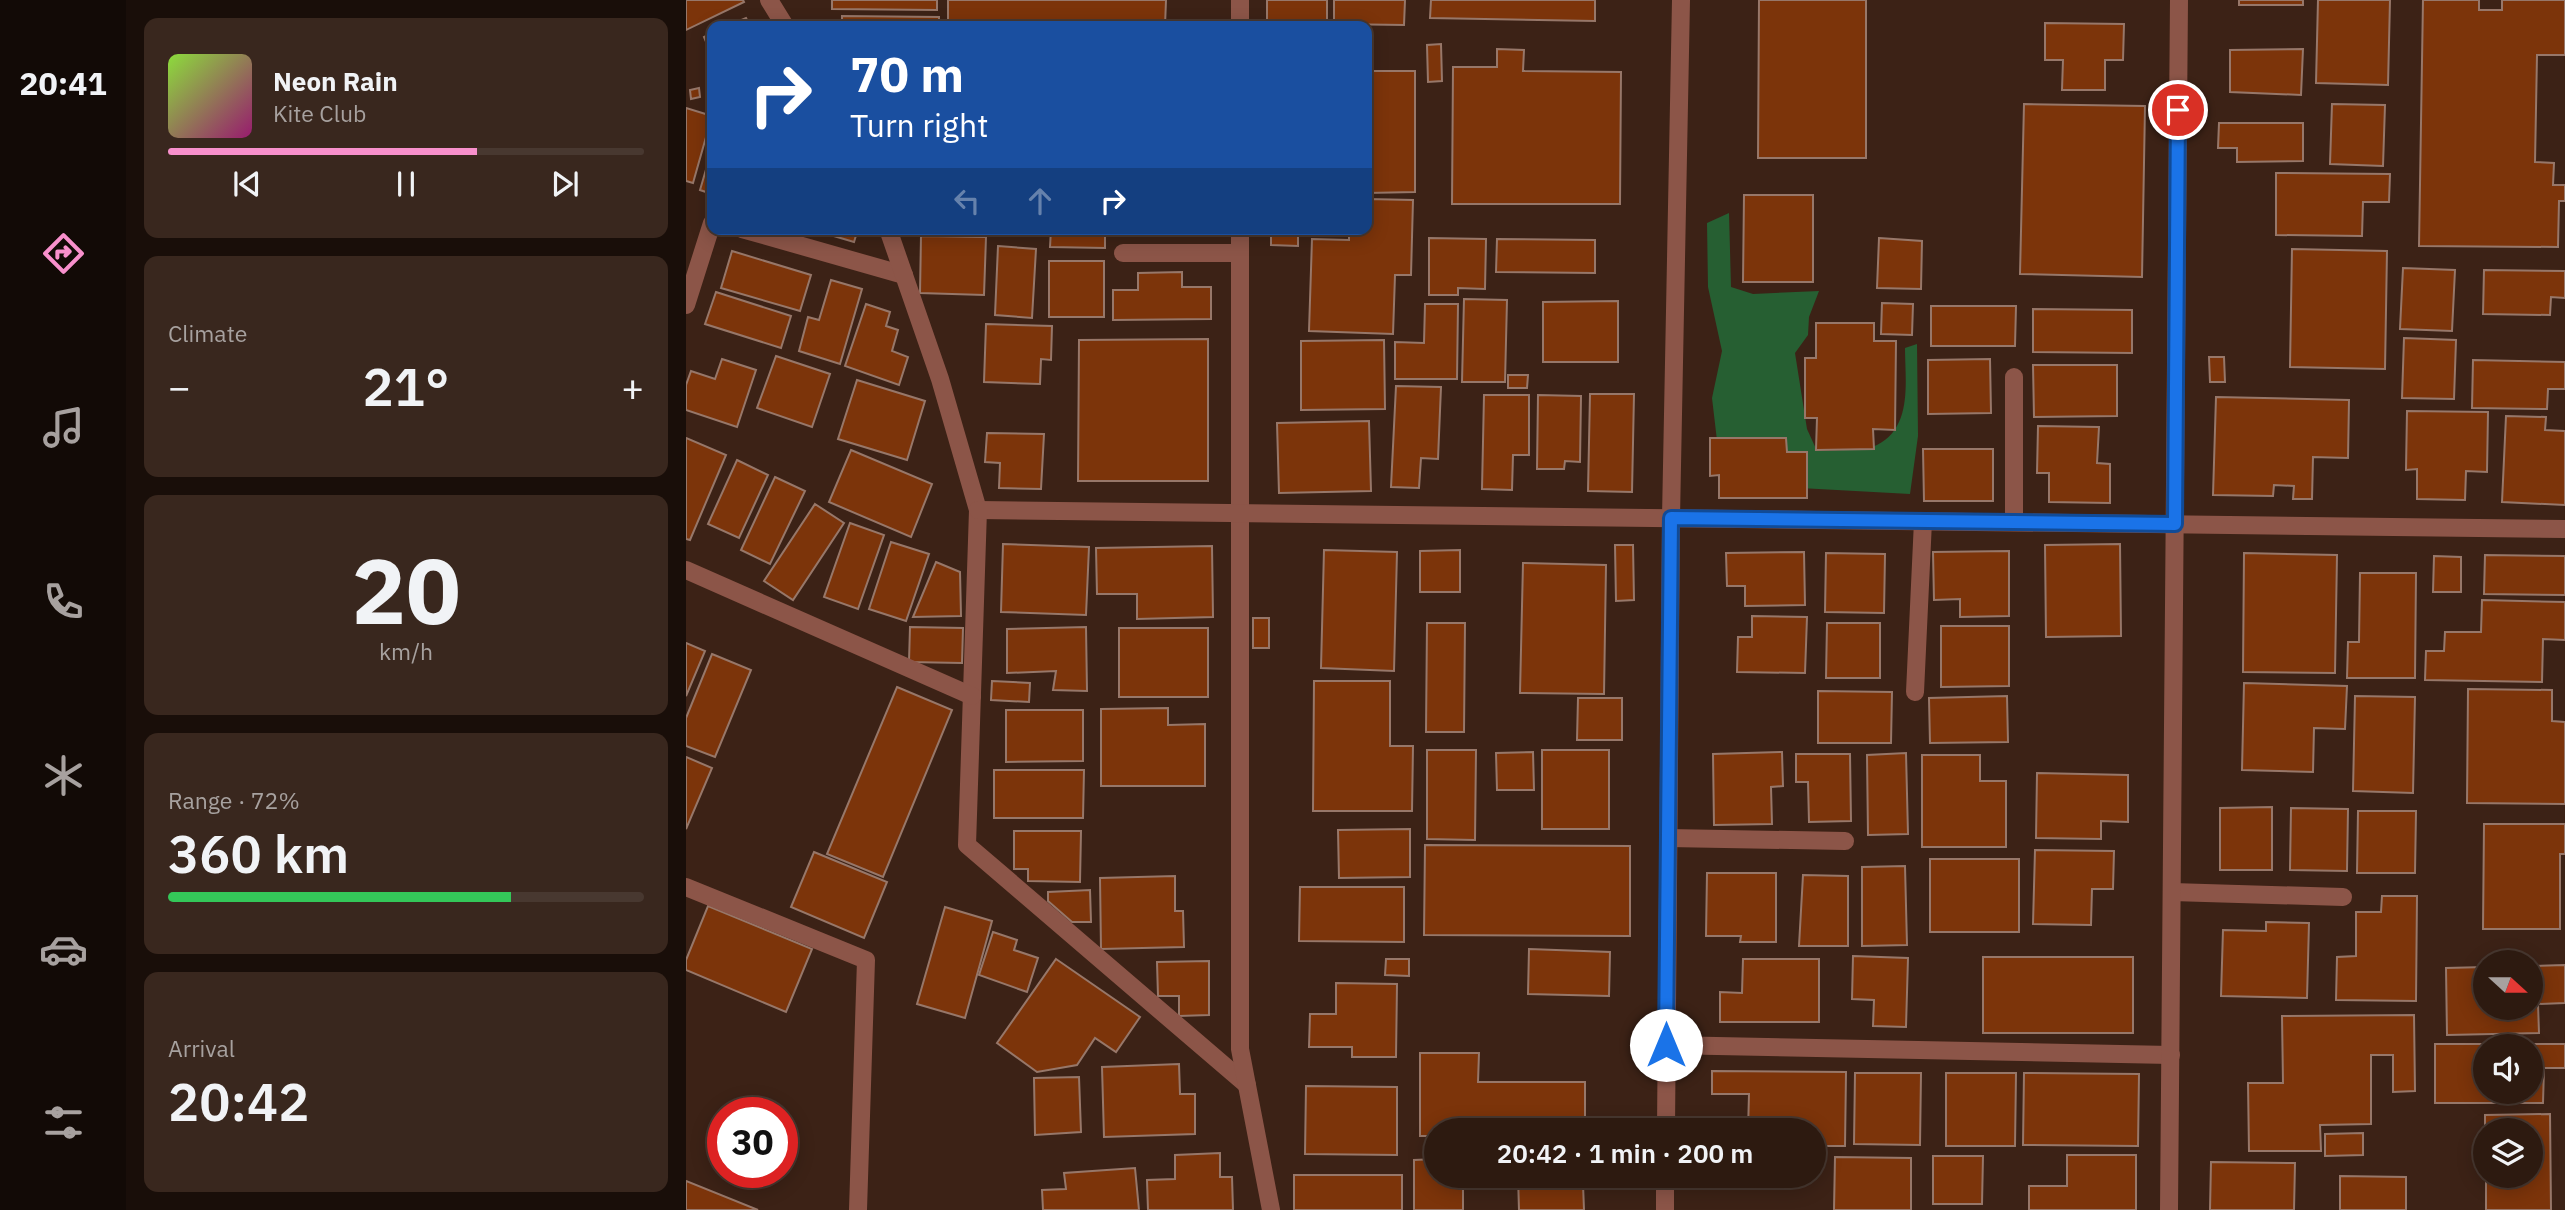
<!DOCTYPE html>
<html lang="en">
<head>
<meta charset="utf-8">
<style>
  :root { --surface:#2d1a10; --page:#39271e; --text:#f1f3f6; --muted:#a7a19f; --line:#483830; --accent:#f890cc }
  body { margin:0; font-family:"IBM Plex Sans",sans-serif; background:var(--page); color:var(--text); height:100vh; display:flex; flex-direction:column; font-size:26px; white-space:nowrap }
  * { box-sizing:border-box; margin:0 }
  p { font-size:23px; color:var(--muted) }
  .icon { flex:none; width:38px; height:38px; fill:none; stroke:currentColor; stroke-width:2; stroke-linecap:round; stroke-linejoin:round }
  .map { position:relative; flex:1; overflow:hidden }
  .drawer { display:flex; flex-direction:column; gap:18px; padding:18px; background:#190e09; width:560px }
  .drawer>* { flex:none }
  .top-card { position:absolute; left:21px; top:21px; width:665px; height:214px; border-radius:14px; box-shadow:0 4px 18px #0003,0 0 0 2px var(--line); background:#1a4fa0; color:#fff; overflow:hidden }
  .needle { width:46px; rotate:111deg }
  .controls { position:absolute; left:1787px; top:950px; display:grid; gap:14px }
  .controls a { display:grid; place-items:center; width:70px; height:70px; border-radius:50%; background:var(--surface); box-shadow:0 4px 18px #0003,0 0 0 2px var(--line); font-size:35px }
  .speed { position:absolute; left:21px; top:1097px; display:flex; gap:14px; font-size:35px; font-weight:700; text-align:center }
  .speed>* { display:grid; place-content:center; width:91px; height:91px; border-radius:50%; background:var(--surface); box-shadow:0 4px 18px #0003,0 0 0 2px var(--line); line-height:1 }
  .speed .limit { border:10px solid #d22; background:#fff; color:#111 }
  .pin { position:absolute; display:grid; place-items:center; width:60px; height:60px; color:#fff; margin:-30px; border:4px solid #fff; border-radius:50%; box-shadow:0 2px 7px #0007 }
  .me { position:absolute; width:77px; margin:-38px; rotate:0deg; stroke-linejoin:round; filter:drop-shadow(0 0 5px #0008) }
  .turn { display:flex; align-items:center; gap:24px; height:147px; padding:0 28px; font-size:32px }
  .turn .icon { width:91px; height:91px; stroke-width:2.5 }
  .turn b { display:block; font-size:49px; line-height:60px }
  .lanes { display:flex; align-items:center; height:66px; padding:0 28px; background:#0003; justify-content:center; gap:35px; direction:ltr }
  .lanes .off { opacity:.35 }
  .big { font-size:52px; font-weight:600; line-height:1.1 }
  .drawer .card { flex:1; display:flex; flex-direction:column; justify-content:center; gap:10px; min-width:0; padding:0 24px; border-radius:14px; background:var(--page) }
  .drawer .dial { align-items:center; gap:0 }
  .dial b { font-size:91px; line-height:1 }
  .song { display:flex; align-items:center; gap:21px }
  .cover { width:84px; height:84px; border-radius:10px; background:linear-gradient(135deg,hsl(90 70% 55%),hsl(320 70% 35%)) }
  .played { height:7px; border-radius:4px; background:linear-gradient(90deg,var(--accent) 65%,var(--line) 65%) }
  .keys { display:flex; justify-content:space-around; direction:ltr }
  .heat { display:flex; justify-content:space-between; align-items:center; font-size:38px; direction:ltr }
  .charge { height:10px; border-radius:5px; background:linear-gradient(90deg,#34c759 72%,var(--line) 0) }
  .trip { position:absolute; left:738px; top:1118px; width:402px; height:70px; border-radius:35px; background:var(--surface); box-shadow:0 4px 18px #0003,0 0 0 2px var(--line); font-weight:600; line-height:70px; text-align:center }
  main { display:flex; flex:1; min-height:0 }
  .tab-bar { display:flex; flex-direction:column; width:126px; justify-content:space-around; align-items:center; background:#120a06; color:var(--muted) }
  .tab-bar .icon { width:49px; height:49px }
  .tab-bar .selected { color:var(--accent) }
  .tab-bar b { font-size:32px; color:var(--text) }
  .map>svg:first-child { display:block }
  .green { fill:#265f32 }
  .building { fill:#7c340a; stroke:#977769; stroke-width:2; fill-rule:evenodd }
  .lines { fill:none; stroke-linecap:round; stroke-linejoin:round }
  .lane { stroke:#8c5548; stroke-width:18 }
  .street { stroke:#8c5548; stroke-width:18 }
  .route-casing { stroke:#114b97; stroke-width:18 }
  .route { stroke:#1a73e8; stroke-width:12 }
</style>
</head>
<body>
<main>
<nav class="tab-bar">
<b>20:41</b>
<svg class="icon selected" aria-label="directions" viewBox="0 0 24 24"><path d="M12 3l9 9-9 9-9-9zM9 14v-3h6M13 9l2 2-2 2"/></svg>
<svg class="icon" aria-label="music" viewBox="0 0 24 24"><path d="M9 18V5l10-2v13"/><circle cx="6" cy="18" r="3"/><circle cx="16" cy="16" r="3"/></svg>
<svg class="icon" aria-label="phone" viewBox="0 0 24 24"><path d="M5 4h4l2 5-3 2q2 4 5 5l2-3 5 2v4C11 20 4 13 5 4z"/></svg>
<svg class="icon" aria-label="climate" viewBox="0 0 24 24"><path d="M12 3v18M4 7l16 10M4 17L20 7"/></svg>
<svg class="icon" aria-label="car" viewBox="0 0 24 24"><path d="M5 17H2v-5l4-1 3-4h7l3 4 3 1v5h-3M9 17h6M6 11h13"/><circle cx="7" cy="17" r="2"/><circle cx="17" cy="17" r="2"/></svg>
<svg class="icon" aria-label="filters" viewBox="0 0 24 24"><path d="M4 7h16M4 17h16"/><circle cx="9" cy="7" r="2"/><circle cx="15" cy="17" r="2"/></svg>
</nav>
<section class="drawer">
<div class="card">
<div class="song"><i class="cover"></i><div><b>Neon Rain</b><p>Kite Club</p></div></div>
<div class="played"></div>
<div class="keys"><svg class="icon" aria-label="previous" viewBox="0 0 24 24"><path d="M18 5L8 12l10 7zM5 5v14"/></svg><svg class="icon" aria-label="pause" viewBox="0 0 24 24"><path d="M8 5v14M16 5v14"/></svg><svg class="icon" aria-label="next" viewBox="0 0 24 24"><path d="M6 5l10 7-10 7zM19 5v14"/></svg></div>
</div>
<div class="card"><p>Climate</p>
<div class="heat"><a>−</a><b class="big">21°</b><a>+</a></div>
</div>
<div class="card dial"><b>20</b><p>km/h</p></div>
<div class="card"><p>Range · 72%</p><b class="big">360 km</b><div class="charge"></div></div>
<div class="card"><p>Arrival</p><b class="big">20:42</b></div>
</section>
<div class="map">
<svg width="1879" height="1210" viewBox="0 0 1879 1210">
  <rect width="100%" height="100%" fill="#3c2216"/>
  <path class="green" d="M1043,213L1045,287L1067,294L1133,291L1123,317L1122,335L1109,353L1121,429L1131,451C1145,450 1179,451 1191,445C1227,427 1219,381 1219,348L1231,344L1232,436L1224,494L1114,488L1032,449L1026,398L1036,351L1022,287L1021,223Z"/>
  <g class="building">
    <polygon points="0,0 57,0 58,2 0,30"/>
    <polygon points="146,0 251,0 251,10 146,9"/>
    <polygon points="262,0 480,0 479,26 262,26"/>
    <rect x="581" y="0" width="60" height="26"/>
    <polygon points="648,0 719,0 718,25 648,24"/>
    <polygon points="745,0 909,0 909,21 744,18"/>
    <polygon points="1073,0 1180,0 1180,158 1072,158"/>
    <rect x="1553" y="0" width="64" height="5"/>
    <polygon points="1632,0 1704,0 1702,85 1630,83"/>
    <polygon points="1737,0 1793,0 1793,10 1816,10 1816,0 1879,0 1879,55 1851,55 1849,162 1868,163 1867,185 1879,185 1879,201 1873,201 1872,247 1733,246"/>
    <polygon points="156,16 253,17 253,26 156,26"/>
    <polygon points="60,18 64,26 41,26"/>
    <polygon points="1359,23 1438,24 1437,60 1419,60 1419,90 1376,90 1377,60 1359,60"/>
    <polygon points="26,33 26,56 18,37"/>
    <polygon points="755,44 756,81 742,82 741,45"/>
    <polygon points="811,49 838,50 837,71 935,72 934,204 766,204 767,67 811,67"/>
    <polygon points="1617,49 1615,95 1544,92 1544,50"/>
    <polygon points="681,71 729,71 729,192 681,193"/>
    <polygon points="13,88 14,97 5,99 4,90"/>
    <polygon points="1338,104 1459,106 1456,277 1334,274"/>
    <polygon points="1646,104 1699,105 1697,166 1644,164"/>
    <polygon points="0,108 26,116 7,183 0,181"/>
    <polygon points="1533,123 1617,123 1617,161 1551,162 1551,148 1532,148"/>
    <polygon points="26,149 26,194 14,190"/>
    <polygon points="1590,173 1704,174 1703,202 1677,202 1676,236 1590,235"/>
    <polygon points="1058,195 1127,195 1127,282 1057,282"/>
    <polygon points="681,199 727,200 725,275 709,275 707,334 623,331 626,239 663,240 663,229 681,229"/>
    <polygon points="124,229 172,229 168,242"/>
    <polygon points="365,229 419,229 419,248 364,247"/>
    <polygon points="585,229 612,229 612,246 585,245"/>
    <polygon points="235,236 300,237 298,295 234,293"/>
    <polygon points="743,238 800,239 799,289 772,288 772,295 743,295"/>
    <polygon points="1193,238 1236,241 1235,289 1191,288"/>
    <polygon points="811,239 909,240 909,273 810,272"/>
    <polygon points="312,246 350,249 346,318 309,315"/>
    <polygon points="1606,249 1701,251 1699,369 1604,367"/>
    <polygon points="46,251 125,275 114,311 35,288"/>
    <rect x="363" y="261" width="55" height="56"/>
    <polygon points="1717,268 1769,270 1766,331 1714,329"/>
    <polygon points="1798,270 1879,271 1879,298 1865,297 1864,315 1797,314"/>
    <polygon points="496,272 496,287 525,287 525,319 427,320 427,290 452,290 452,273"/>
    <polygon points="145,280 176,289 154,364 113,351 122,317 133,320"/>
    <polygon points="30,292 105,316 95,348 19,324"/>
    <polygon points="778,299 821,300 819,382 776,382"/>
    <polygon points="932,301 932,362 857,362 857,302"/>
    <polygon points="1196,303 1227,304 1226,335 1195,334"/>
    <polygon points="180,304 204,312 200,326 212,330 206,351 222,357 213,385 159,366"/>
    <polygon points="739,304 772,304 771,379 709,379 709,342 738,343"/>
    <polygon points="1245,306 1330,306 1329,346 1245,346"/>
    <polygon points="1347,309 1446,310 1446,353 1347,352"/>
    <polygon points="1130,323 1188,323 1188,341 1210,341 1209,430 1187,429 1188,449 1130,450 1131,418 1119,418 1119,358 1130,358"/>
    <polygon points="300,324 366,326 365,360 355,359 354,384 298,382"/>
    <polygon points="1718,338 1770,340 1768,399 1716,398"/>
    <polygon points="522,339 522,481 392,481 393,340"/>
    <polygon points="698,340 699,409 615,410 615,341"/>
    <polygon points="90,356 144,374 126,427 71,408"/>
    <polygon points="1523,357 1538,357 1539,382 1524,382"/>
    <polygon points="36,359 70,370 51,427 0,410 0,385 5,371 29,379"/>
    <polygon points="1304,359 1305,413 1242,414 1242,360"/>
    <polygon points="1787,360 1879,362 1879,389 1862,389 1861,409 1786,408"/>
    <polygon points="1347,365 1431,365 1431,416 1348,417"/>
    <polygon points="822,375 842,375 841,388 822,388"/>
    <polygon points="171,380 239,401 221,460 152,439"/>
    <polygon points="710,386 755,387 752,459 735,458 733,488 705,487"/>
    <polygon points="904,394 948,394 946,492 902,491"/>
    <polygon points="798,395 843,395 843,455 827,455 826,490 796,489"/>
    <polygon points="852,395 895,396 894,462 879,461 878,469 851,469"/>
    <polygon points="1530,397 1663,400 1662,458 1627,457 1626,499 1607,499 1608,486 1588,485 1587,496 1527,495"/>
    <polygon points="1721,411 1802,412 1801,472 1780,471 1779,500 1731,499 1731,469 1720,470"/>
    <polygon points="1820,416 1860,417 1859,430 1879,431 1879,505 1816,502"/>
    <polygon points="683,421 685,491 593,493 591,423"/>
    <polygon points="1352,426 1413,427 1411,463 1424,464 1424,503 1363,502 1363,473 1351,473"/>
    <polygon points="301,433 358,434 355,489 313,488 314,463 299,462"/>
    <polygon points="0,438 40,455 4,540 0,539"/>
    <polygon points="1024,438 1100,438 1101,452 1121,452 1121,498 1033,498 1033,475 1024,476"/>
    <polygon points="1237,449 1307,449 1307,501 1238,501"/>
    <polygon points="165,450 246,484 225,537 143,502"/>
    <polygon points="51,460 82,475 53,538 22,524"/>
    <polygon points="89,477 119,491 84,564 55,550"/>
    <polygon points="129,504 158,523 107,600 78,581"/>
    <polygon points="164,523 198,535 172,609 138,597"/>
    <polygon points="205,542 243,554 220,621 183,609"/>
    <polygon points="317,544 403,547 400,615 315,612"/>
    <polygon points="1434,544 1435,636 1360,637 1359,545"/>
    <polygon points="929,545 947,545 948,600 930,601"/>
    <polygon points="526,546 527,617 451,619 451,594 411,594 410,548"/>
    <polygon points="638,550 711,552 708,671 635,668"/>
    <polygon points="774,550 774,592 734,592 734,551"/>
    <polygon points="1323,551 1323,616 1274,617 1274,599 1248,600 1247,552"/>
    <polygon points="1118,552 1119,605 1059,606 1059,586 1041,586 1040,553"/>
    <polygon points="1140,553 1199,554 1198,613 1139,612"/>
    <polygon points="1558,553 1651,555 1649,673 1557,672"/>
    <polygon points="1799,555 1879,556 1879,595 1798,594"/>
    <polygon points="1748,556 1775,557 1775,592 1747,592"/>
    <polygon points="250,562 274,572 275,616 227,617"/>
    <polygon points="837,563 920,565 918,694 834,693"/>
    <polygon points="1674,573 1730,573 1729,678 1661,678 1662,642 1673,642"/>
    <polygon points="1796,600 1879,602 1879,640 1857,639 1856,682 1739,680 1740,651 1758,651 1759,632 1795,632"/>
    <polygon points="1066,616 1121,617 1119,673 1051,672 1052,637 1066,637"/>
    <rect x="567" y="618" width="16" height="30"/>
    <polygon points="741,623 779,623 778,732 740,732"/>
    <polygon points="1141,623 1194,623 1194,678 1140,678"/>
    <polygon points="1255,626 1323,626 1323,686 1255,687"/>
    <polygon points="224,627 277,628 276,663 223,662"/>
    <polygon points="400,627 401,691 367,690 370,671 321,673 321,629"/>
    <rect x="433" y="628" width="89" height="69"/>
    <polygon points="0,643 19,651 0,696"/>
    <polygon points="26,654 65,670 29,757 0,746 0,718"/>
    <polygon points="306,681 344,683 343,702 305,700"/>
    <polygon points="628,681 704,681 704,746 727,746 726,811 627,811"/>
    <polygon points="1558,683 1661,686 1659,729 1628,728 1627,772 1556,770"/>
    <polygon points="211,687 266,710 197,877 141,854"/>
    <polygon points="1782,689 1866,690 1866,721 1879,722 1879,804 1781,803"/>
    <polygon points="1132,691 1206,692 1205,743 1132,743"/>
    <polygon points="1321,696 1322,742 1244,743 1243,698"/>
    <polygon points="1669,696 1729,697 1727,793 1667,791"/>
    <polygon points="892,698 936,698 936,740 891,740"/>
    <polygon points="482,708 482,725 519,724 519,786 415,786 415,709"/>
    <polygon points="320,710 397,710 397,761 320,762"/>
    <polygon points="741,750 790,750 789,840 741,839"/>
    <rect x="856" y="750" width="67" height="79"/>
    <polygon points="847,752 848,790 811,790 810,753"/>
    <polygon points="1096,752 1097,786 1085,787 1086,824 1028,825 1027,754"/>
    <polygon points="1220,753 1222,834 1182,835 1181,755"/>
    <polygon points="1110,754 1164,754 1165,821 1123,822 1122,782 1110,782"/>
    <polygon points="1236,755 1294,755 1294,781 1320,781 1320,847 1236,847"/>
    <polygon points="0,757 26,768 0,829"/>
    <polygon points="308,770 398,770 397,818 308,818"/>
    <polygon points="1351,773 1442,775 1442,822 1415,821 1415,839 1350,838"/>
    <polygon points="1586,807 1586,870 1534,870 1534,808"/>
    <polygon points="1605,808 1662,809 1661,871 1604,870"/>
    <polygon points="1672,811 1730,811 1729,873 1671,873"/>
    <polygon points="1798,824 1879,824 1879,854 1874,854 1874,929 1797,929"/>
    <polygon points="724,829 724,877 653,878 652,830"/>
    <polygon points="328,831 395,831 394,882 342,881 342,869 328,869"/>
    <polygon points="739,845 944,846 944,936 738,935"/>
    <polygon points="1349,850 1428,851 1427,889 1406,889 1405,925 1347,924"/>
    <polygon points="128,852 201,882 178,938 105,907"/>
    <rect x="1244" y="859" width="89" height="73"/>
    <polygon points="1219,866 1221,945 1176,946 1176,867"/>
    <polygon points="1021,873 1090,873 1090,942 1054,942 1055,936 1020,936"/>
    <polygon points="1117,875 1162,876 1162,946 1113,946"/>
    <polygon points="489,876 489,911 497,911 498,947 415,949 414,878"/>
    <polygon points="614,887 718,887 718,942 613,941"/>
    <polygon points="404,890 405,922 386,922 362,901 362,892"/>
    <polygon points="1696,896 1731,896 1730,1001 1650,1000 1651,957 1670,956 1670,912 1695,912"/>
    <polygon points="22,906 126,949 100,1012 0,970 0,960"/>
    <polygon points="259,907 306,921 279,1018 231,1004"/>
    <polygon points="1580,922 1623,923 1621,998 1535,996 1537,930 1580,931"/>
    <polygon points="307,932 331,940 328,950 352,958 341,992 293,975"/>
    <polygon points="843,949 924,952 923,996 842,994"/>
    <polygon points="1167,956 1222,958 1220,1027 1187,1026 1188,1000 1166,999"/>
    <rect x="1297" y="957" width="150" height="76"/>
    <polygon points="370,959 454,1017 430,1052 409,1038 391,1065 351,1072 311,1043"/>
    <polygon points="700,959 723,959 723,976 699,975"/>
    <polygon points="1057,959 1133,959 1133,1022 1034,1022 1034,992 1056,993"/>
    <polygon points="523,961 523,1015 493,1016 493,996 472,996 471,962"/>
    <polygon points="1879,965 1879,1003 1852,1004 1853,1033 1761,1035 1760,968 1799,967 1799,1008 1844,1008 1844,966"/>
    <polygon points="650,983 711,984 710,1057 666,1057 666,1047 623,1047 624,1014 650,1014"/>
    <polygon points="1728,1015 1729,1091 1707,1092 1707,1055 1685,1055 1685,1124 1634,1125 1635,1151 1563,1151 1562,1083 1597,1083 1596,1016"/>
    <path d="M1749,1044H1879V1068H1858L1857,1103H1749ZM1799,1046H1844V1092H1799Z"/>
    <polygon points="734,1053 793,1053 792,1082 899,1082 899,1130 751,1130 751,1136 734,1136"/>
    <polygon points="493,1064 494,1094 509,1094 509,1134 418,1137 416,1067"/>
    <polygon points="1026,1071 1160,1072 1159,1146 1129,1146 1129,1130 1062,1130 1063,1094 1026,1094"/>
    <polygon points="1169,1073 1235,1073 1234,1145 1168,1144"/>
    <polygon points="1260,1073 1330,1073 1329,1146 1260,1146"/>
    <polygon points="1338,1073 1453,1074 1452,1146 1337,1145"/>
    <polygon points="393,1077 395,1132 349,1135 348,1078"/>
    <polygon points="620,1086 711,1087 711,1155 619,1154"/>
    <polygon points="1864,1114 1865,1210 1800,1210 1800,1176 1844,1176 1844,1130 1799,1130 1799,1115"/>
    <polygon points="1677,1133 1677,1155 1639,1156 1639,1134"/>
    <polygon points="534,1153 534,1177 546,1177 547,1210 462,1210 461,1180 489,1179 489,1155"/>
    <polygon points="1381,1155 1450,1155 1450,1210 1343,1210 1343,1186 1381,1186"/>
    <polygon points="1247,1156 1297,1156 1296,1204 1247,1204"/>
    <polygon points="1149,1157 1225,1158 1225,1210 1148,1210"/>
    <polygon points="751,1159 751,1176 777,1176 777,1210 728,1210 728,1160"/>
    <polygon points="1525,1162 1609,1163 1608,1210 1524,1210"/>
    <polygon points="449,1168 453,1210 357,1210 356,1190 380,1189 378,1173"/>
    <rect x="608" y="1175" width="108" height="35"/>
    <polygon points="832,1176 926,1176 927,1183 897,1184 898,1210 833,1210"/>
    <polygon points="1654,1176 1720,1177 1720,1210 1654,1210"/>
    <polygon points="0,1181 72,1210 0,1210"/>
  </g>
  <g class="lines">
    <g class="lane">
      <polyline points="437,253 553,253"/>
      <polyline points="1328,377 1328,522"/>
      <polyline points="1486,892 1657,897"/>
    </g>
    <g class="street">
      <polyline points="83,0 99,26"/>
      <polyline points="554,0 554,26"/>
      <polyline points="56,229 218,275"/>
      <polyline points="202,229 254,379 292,510 281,845 561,1085"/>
      <polyline points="554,229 554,1049 585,1210"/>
      <polyline points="0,305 26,223"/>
      <polyline points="292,510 1879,529"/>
      <polyline points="0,570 286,696"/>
      <polyline points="1229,692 1237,521"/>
      <polyline points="982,838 1159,841"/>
      <polyline points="0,887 180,960 172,1210"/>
      <polyline points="980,1045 1485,1055"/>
      <polyline points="980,1130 985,518 995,0"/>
      <polyline points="979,1210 979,1176"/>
      <polyline points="1483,1210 1493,0"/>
    </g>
  </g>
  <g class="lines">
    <g class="route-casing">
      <polyline id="route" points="980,1045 985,518 1489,524 1492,110"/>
    </g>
    <use href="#route" class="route"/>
  </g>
</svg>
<div class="controls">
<a><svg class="needle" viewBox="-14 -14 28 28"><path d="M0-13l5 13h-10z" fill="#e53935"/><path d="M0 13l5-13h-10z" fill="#a7a19f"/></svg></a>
<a><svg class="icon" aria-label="sound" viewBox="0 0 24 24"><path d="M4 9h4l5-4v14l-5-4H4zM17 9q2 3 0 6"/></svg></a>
<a><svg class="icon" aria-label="layers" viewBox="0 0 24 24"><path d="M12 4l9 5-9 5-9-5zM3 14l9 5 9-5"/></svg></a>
</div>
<div class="speed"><div class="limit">30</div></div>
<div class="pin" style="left:1492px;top:110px;background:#d93025"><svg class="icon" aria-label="arrive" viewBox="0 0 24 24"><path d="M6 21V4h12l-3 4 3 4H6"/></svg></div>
<svg class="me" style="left:980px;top:1045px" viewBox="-20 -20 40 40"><circle r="19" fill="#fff"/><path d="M0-13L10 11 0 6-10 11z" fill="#1a73e8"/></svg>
<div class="trip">20:42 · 1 min · 200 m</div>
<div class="top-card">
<div class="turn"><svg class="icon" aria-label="right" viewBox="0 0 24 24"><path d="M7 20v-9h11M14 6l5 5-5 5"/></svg><div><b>70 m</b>Turn right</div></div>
<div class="lanes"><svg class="icon off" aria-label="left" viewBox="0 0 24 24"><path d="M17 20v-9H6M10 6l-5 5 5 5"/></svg><svg class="icon off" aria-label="ahead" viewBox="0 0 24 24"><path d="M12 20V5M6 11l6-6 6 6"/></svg><svg class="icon" aria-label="right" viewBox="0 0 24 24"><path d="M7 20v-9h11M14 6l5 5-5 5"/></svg></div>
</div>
</div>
</main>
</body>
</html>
